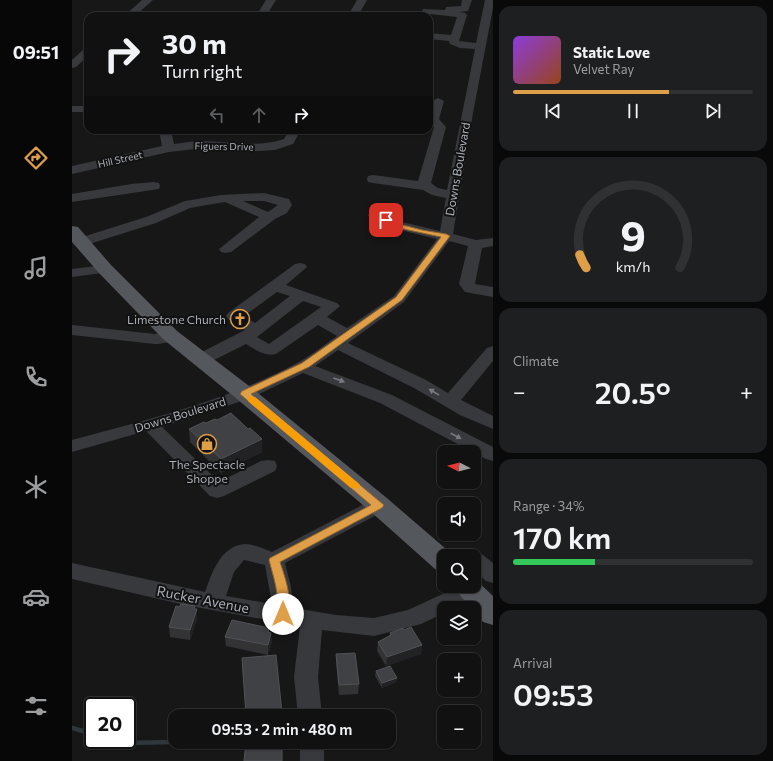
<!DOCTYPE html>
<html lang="en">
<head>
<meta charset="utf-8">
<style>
  :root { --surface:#111112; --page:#1e1f20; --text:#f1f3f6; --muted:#9c9d9f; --line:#303132; --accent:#df9e48 }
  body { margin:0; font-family:Commissioner,sans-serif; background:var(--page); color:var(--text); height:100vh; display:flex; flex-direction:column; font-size:15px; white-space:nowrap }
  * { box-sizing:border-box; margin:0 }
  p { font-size:13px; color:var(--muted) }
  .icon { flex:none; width:22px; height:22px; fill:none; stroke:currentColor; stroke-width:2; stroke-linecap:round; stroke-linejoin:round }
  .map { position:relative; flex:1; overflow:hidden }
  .sheet { display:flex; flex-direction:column; gap:6px; padding:6px; background:#09090a; width:280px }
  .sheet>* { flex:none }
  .top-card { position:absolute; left:12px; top:12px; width:349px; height:122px; border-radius:12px; box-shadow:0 1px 3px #0004,0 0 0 1px var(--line); background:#111112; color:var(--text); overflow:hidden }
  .needle { width:26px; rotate:276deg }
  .tools { position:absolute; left:365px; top:445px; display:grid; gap:8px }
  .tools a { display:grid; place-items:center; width:44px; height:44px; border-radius:8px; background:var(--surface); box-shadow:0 1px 3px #0004,0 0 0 1px var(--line); font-size:20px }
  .speed { position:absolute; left:12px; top:697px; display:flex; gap:8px; font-size:20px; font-weight:700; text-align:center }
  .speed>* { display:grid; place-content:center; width:52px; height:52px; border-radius:50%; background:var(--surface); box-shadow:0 1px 3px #0004,0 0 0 1px var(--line); line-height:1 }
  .speed .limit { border:2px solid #111; border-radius:6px; background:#fff; color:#111 }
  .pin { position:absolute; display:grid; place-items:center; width:34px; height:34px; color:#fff; margin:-17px; border-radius:8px; box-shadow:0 2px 6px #0006 }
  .me { position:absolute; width:44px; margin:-22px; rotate:0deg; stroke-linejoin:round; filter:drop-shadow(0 0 3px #0008) }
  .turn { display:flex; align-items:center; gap:14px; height:84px; padding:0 12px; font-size:18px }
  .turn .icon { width:52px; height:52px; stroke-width:2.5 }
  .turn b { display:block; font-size:28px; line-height:34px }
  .lanes { display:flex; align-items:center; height:38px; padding:0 12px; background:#0003; justify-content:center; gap:20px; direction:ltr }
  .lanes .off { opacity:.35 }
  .big { font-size:30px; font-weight:600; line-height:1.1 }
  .sheet .tile { flex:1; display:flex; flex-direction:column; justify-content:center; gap:6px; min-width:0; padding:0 14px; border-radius:12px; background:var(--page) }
  .sheet .dial { align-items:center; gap:0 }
  .dial svg { height:104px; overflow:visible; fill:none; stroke:var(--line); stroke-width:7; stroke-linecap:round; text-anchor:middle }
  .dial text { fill:var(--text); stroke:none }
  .song { display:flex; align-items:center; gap:12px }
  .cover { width:48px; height:48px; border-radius:6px; background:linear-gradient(135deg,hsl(270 70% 55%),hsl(20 70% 35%)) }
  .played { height:4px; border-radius:2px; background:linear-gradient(90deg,var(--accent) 65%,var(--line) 65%) }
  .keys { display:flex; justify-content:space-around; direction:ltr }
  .heat { display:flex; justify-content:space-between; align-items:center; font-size:22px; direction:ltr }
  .charge { height:6px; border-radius:3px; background:linear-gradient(90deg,#34c759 34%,var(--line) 0) }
  .trip { position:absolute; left:96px; top:709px; width:228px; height:40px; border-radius:12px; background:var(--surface); box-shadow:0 1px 3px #0004,0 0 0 1px var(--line); font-weight:600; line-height:40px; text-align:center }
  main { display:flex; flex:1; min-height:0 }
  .tab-bar { display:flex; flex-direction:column; width:72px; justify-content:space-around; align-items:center; background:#070707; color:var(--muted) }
  .tab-bar .icon { width:28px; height:28px }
  .tab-bar .selected { color:var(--accent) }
  .tab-bar b { font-size:18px; color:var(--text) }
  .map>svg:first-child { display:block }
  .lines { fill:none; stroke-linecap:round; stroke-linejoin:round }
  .stream { stroke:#2e373b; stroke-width:4.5 }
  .minor { fill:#38393d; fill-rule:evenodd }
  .major { fill:#54575c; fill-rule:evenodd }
  .wall { fill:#333336 }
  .shaded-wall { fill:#222224 }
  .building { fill:#404144; stroke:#505256 }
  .oneway { fill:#777a80 }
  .route { fill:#df9e48; stroke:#91672f }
  .slow { fill:#f59e0b }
  .labels { text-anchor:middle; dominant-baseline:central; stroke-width:4; stroke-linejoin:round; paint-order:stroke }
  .far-street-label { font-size:10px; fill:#aaafb7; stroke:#121213 }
  .street-label { font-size:12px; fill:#aaafb7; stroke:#121213 }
  .poi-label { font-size:12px; fill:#aaafb7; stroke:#121213; text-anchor:end }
  .near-street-label { font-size:14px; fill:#aaafb7; stroke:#121213 }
</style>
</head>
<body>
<main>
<nav class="tab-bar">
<b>09:51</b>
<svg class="icon selected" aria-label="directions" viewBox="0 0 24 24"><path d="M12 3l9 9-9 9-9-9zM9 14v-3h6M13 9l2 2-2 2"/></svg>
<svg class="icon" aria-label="music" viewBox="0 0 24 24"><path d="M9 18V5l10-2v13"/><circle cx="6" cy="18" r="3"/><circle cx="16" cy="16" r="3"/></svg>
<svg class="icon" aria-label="phone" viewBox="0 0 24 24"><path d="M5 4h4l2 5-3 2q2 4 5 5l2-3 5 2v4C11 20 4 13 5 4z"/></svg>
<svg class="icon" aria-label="climate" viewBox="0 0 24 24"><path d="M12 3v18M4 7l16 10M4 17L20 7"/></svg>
<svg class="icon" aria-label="car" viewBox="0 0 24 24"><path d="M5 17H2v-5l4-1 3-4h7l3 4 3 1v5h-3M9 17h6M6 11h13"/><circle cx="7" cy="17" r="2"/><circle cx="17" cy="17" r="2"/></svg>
<svg class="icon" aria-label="filters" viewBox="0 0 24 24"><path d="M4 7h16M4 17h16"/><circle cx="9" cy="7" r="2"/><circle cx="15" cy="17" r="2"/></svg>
</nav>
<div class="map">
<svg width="421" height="761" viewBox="0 0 421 761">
  <rect width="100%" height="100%" fill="#171718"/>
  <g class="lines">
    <g class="stream">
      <polyline points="0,728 21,734"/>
      <polyline points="42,740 52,743 103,742"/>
    </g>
    <g class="minor">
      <polygon points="70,0 81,0 63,16 52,16"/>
      <polygon points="194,0 204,0 194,16 184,16"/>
      <polygon points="285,0 295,0 286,16 276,16"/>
      <path d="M390,0H400L396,11L387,12L393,13L395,15L387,41L404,43L413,0H421V8L401,113L381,234L404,240L421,238V246L410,248L403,284L421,287V297L393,292L387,284L396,246L377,241L332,302L276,343L354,380L376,393L415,348L421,346V361L389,400L421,416V429L388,415L342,388L266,350L243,366L320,395L421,447V461L414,459L308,403L231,373L179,398L90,427L147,482L189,461L196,460L203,461L205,466L203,471L152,496L145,498L138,496L74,431L0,452V440C77,419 157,400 227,362C240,355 253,344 265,336L246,325L204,354C192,357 183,349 174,344L134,364L128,365L122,364L120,360L122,356L173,330L156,319L154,316L156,313L223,264L228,263L233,264L235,267L214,285L265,303L268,306L255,317L275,328L322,296L365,239L320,228L298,218L296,215L298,212H308L330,222L368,231L374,198L360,195L351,190L301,183L296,182L295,179L296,176L301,175L346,181L362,127L357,123V113L360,101L366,98L372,101L367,119L374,127L359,183L366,188L375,190L403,49L388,48L378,44L377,41L357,39V33L379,35L385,17L358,14L357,17L348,16L351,9L373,10L374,7L389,6ZM205,292L218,296L183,323L172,316ZM231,301L249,307L197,344L185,337Z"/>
      <polygon points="16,48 16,56 4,67 0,68 0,60 12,49"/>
      <rect x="0" y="106" width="16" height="6"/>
      <path d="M87,130H99L102,144C109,143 116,142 124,141C153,140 183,149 212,139L217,130H229L221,144L203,150L169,152L124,149L97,152L0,174V166L90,146Z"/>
      <polygon points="82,182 87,183 88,186 87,189 0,202 0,194 59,184"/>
      <path d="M192,193L217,199L220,205L215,213L203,219L159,252L154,253L149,252L147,249L187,217L153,202L135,205L118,208L84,223L14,245L9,246L4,245L2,242L4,239L74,217L113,201L149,195ZM171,201H192L206,205L196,212Z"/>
      <polygon points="33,265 38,266 40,269 38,272 0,277 0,269"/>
      <path d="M0,325L83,334L98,330L104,332L106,335C101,342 91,344 83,344L0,335Z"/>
      <path d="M307,498L314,500L317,505L314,510L213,563L219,587L222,608L264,615L302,618L336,610L388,586H402V583L407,584L410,590C403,601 385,608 372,608V613L349,624L302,636L250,630L246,677L250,716H226L222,677L228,626L113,605L0,579V563L133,592C140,573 148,546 173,544C182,544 192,549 200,552L300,500ZM172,560L193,565L200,604L154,596L162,572Z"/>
      <polygon points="404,552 411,555 421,563 421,583 414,581 402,570 402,556 394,556"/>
      <rect x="228" y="742" width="24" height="19"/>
    </g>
    <g class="major">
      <polygon points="0,226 6,227 39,265 105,331 181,389 316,499 381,555 372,556 372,572 363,569 298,511 165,399 91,339 27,273 0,242"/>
      <polygon points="402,578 421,596 421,625 411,622 402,611 402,608 399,608 386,593 382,586 402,586"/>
    </g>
  </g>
  <g class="wall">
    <polygon points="117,429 190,452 149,473 118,442"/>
    <polygon points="123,609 125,609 125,619 118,640 98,637 97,627"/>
    <polygon points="197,628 197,632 200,642 196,655 154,646 153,637"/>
    <polygon points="332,630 350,645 349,654 314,666 305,651 306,642 318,636 318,633"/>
    <polygon points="264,654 287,684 286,694 267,695 264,663"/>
    <polygon points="170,665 210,713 210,716 174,716"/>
    <polygon points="304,671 325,678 324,682 310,688 303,676"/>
  </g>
  <g class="shaded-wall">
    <polygon points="190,439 190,452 149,473 149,459"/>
    <polygon points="123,606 124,612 125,609 125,619 118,640 118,630"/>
    <polygon points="199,633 200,642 196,655 196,645"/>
    <polygon points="350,645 349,654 314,666 315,657"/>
    <polygon points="325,678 324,682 310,688 310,683"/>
  </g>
  <g class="building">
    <polygon points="159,413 176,429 178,428 190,439 149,459 117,429 132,422 134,423 143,419 145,420"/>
    <polygon points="109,604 123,606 122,609 125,609 118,630 97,627 104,606 107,607"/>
    <polygon points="160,620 197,628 196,632 199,633 196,645 153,637"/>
    <polygon points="339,627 350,645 315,657 306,642 319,635 318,633 331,628 332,630"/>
    <polygon points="283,653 287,684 267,685 264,654"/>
    <polygon points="204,655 210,713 174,715 170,658"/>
    <polygon points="318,666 325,678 310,683 304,671"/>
    <polygon points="174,742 210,742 210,761 172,761"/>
  </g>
  <defs><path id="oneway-solid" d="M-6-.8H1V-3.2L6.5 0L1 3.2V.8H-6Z"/></defs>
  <g class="oneway">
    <use href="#oneway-solid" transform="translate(267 380) rotate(20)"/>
    <use href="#oneway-solid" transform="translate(362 392) rotate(-149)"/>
    <use href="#oneway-solid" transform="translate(384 436) rotate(28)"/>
  </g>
  <path class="route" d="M311,218H317L327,224L350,230L374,234L378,236L330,300L237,367L179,394L312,505L310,508L208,562C213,577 222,603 215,617L211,619L206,617C203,611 206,602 205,595C204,583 200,572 197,560L198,558L299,505L168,394L170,391L230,363L324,297L369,237L322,227L311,222Z"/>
  <polygon class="slow" points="177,397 183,397 286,483 288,485 286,488 279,488 177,402 175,399"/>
  <defs>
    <g id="church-ring" transform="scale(1)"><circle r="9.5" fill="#121213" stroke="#df9e48" stroke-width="1.5"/><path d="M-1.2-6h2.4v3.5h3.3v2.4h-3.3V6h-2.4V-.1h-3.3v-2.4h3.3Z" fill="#df9e48"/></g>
    <g id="shop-ring" transform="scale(1)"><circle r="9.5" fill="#121213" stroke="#df9e48" stroke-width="1.5"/><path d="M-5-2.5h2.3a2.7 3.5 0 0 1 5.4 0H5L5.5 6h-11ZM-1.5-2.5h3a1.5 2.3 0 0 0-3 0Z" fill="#df9e48"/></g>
  </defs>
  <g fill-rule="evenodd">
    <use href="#church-ring" x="168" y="319"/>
    <use href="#shop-ring" x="135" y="444"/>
  </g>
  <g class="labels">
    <g class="far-street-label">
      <text transform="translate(152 146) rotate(1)">Figuers Drive</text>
      <text transform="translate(48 159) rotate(-13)">Hill Street</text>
    </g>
    <g class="street-label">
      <text transform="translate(385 169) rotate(-80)">Downs Boulevard</text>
      <text transform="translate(108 414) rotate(-17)">Downs Boulevard</text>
    </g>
    <g class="poi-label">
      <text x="154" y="319">Limestone Church</text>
      <text x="135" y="464" text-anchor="middle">The Spectacle<tspan x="135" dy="14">Shoppe</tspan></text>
    </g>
    <g class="near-street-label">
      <text transform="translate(131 599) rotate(11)">Rucker Avenue</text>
    </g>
  </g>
</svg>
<div class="tools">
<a><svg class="needle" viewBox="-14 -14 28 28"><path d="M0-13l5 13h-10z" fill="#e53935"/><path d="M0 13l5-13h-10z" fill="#9c9d9f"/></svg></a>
<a><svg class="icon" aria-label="sound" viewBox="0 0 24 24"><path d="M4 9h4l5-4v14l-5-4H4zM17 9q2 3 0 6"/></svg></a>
<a><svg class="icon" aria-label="search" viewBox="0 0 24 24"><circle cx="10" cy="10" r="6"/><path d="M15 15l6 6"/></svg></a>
<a><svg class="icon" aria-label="layers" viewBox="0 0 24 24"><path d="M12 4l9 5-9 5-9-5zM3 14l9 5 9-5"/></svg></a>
<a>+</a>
<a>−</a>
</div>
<div class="speed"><div class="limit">20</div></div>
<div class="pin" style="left:314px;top:220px;background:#d93025"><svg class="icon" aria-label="arrive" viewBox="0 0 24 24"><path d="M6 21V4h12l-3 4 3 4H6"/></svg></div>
<svg class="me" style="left:211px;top:614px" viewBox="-20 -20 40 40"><circle r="19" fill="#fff"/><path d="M0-13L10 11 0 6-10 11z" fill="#df9e48"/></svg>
<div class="trip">09:53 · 2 min · 480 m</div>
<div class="top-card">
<div class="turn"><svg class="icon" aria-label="right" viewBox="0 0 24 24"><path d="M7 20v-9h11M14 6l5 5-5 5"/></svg><div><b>30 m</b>Turn right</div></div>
<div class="lanes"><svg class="icon off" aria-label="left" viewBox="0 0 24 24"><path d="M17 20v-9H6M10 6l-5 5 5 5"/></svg><svg class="icon off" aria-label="ahead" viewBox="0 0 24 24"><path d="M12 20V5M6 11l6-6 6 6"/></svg><svg class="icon" aria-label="right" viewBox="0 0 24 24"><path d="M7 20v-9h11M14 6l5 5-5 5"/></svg></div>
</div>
</div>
<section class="sheet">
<div class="tile">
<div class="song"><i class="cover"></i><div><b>Static Love</b><p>Velvet Ray</p></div></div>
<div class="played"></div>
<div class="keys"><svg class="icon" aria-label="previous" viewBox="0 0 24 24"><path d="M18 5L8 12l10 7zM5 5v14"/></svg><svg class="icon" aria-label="pause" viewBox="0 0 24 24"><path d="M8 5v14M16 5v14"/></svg><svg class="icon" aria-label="next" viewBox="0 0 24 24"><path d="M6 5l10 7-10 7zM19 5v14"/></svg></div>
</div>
<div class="tile dial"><svg viewBox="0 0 100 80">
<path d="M14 69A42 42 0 1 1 86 69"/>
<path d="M14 69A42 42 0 0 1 9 59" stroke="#df9e48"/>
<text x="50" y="56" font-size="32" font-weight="700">9</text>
<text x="50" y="72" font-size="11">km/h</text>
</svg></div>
<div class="tile"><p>Climate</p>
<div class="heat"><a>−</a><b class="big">20.5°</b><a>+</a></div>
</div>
<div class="tile"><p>Range · 34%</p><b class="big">170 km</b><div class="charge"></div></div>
<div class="tile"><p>Arrival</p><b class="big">09:53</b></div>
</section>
</main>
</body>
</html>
